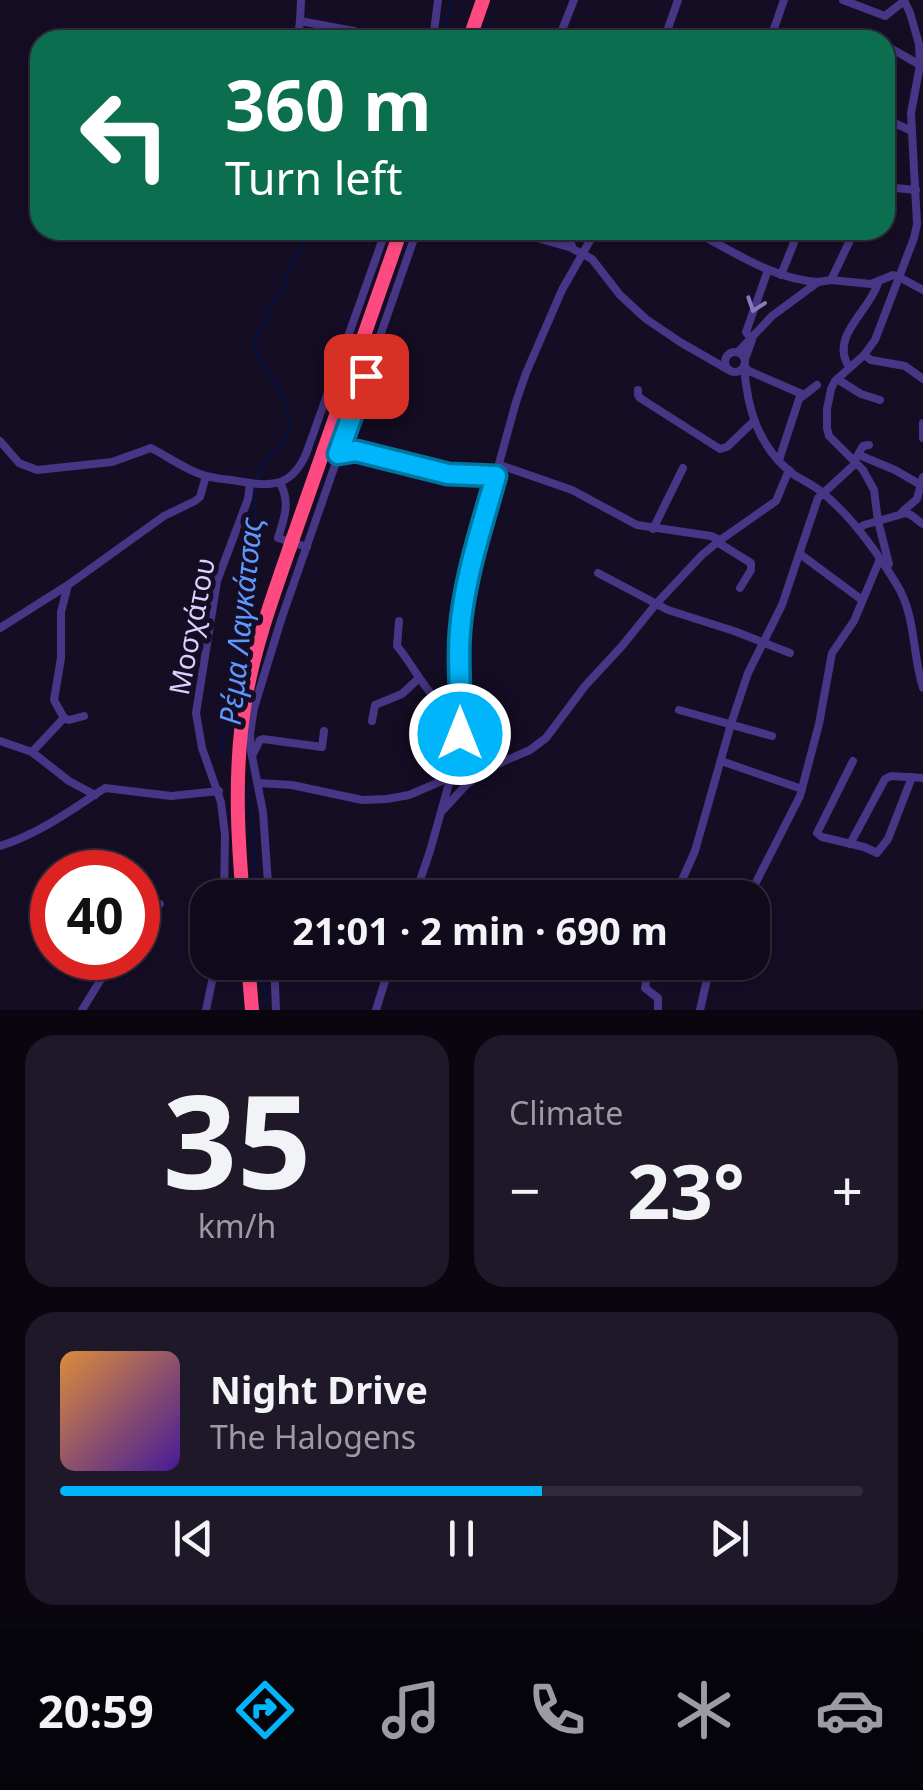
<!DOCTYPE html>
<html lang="en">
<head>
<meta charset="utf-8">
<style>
  :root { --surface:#100a1b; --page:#1e1828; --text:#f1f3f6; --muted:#9c9aa3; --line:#302b3a; --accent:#00b5fa }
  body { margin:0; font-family:"Noto Sans",sans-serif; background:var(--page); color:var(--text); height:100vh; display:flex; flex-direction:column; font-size:38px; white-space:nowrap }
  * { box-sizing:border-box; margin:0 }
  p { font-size:32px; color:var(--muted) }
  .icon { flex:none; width:55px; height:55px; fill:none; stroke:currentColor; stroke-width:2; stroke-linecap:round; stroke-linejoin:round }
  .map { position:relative; height:1010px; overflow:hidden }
  .details { display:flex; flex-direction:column; gap:25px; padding:25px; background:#09060f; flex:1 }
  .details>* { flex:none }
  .guide { position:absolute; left:30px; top:30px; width:865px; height:210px; border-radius:30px; box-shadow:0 2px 8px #0004,0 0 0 2px var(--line); background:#0b6e4f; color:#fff; overflow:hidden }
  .speed { position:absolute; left:30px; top:850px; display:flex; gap:20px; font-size:50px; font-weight:700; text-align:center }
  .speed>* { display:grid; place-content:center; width:130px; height:130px; border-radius:50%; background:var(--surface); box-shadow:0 2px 8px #0004,0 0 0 2px var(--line); line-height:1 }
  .speed .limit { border:15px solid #d22; background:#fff; color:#111 }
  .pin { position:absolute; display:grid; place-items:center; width:85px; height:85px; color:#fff; margin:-42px; border-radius:20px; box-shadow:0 5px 15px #0006 }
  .me { position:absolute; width:110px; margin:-55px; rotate:0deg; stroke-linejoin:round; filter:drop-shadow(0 0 8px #0008) }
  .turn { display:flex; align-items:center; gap:35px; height:210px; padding:0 30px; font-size:45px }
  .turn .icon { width:130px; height:130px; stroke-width:2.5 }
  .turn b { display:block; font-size:70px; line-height:85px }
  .big { font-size:75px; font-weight:700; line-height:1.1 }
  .details .tile { flex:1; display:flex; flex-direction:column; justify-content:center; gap:15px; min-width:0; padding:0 35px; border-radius:30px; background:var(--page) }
  .details .dial { align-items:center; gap:0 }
  .dial b { font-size:130px; line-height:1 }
  .song { display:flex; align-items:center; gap:30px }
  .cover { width:120px; height:120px; border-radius:15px; background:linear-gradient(135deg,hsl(30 70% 55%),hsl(260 70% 35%)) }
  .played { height:10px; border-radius:5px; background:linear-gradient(90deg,var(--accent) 60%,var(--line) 60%) }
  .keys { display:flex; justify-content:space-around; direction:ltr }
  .heat { display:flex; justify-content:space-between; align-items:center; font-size:55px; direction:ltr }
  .details .tiles { flex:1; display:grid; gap:25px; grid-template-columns:1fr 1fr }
  .tile:last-child { grid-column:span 2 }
  .trip { position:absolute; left:190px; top:880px; width:580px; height:100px; border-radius:30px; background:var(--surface); box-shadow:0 2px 8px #0004,0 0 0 2px var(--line); font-weight:700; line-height:100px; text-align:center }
  .menu { display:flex; height:160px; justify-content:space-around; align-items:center; background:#06040b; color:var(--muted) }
  .menu .icon { width:70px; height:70px }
  .menu .current { color:var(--accent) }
  .menu b { font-size:45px; color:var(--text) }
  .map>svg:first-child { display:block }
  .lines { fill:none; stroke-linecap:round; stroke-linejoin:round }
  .stream { stroke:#071242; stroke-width:2.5 }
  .minor { stroke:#473585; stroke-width:8 }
  .highway { stroke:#ff4a81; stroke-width:14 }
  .highway-bridge { stroke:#ff4a81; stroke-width:14 }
  .oneway { stroke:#8a7abc }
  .route-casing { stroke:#0076a2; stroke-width:25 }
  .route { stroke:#00b5fa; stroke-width:18 }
  .labels { text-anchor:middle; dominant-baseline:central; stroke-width:10; stroke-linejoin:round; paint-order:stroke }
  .street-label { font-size:28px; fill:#ddcfff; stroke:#150d24 }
  .water-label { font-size:30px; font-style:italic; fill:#5d98ff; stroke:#150d24 }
</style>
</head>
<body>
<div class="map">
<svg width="923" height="1010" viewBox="0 0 923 1010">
  <rect width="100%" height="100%" fill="#150d24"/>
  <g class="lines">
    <g class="stream">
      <polyline points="443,40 451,0"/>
      <path d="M258,478C260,473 261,467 264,463C271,452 285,446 288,432C295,394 258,372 254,338L266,323L272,302L282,292L291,262L304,245L310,230"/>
      <polyline points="225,754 222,747 242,597 248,579 252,547 249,535 255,518 255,489"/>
      <polyline points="244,782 248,788 252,812 257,898"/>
      <polyline points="259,1009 266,1000 261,962"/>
    </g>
    <g class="minor">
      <polyline points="843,0 885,16 904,1"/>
      <polyline points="300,21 354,31 375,40"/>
      <path d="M266,40C303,32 299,43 301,0"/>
      <polyline points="433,40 438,0"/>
      <polyline points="558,40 574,0"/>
      <polyline points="664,40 678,0"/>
      <polyline points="770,40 784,0"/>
      <polyline points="885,45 920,65"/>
      <polyline points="885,119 912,131"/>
      <polyline points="885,187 916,190"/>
      <polyline points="509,230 572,248"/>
      <polyline points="566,230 573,249 592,259 620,295 646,319 680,342 727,369"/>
      <path d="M691,230C732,250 771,279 818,282"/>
      <polyline points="781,275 799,230"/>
      <polyline points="899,277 923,290"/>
      <polyline points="831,280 855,230"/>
      <circle cx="735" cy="362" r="10"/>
      <polyline points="738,352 772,316 818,282 831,280 871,284 893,275 899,277"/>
      <polyline points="864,355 871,360 905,366 923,379"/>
      <polyline points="745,359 752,340 746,332 768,270"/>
      <path d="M744,366C747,408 758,447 793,474C802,480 811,484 819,490C850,514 877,552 897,585C916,616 912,653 923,688"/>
      <polyline points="744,366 749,371 802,394"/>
      <path d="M849,367C829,336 870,311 878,283"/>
      <polyline points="837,379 861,394 880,400"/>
      <polyline points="638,390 638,395 640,398 720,449 727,447 753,422"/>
      <polyline points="923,423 923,438"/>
      <path d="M0,441L19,463L37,470L112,462L151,448C167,456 183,468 200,474C210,478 221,479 232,480C266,486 290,491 306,454L386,230"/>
      <polyline points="339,454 356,451 448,474 496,476"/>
      <polyline points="859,455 895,470 921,485"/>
      <polyline points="856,458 863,446 869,445"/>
      <polyline points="779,460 799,399 817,385"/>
      <polyline points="500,465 572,490 637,525 711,536 720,540"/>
      <path d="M280,483C291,503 284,518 278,538L307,547"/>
      <polyline points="902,512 917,499 923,477"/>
      <polyline points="653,529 683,468"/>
      <polyline points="858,529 864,525 906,513 911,515 923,524"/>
      <polyline points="717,542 751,563 751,570 740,588"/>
      <polyline points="800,554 862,600"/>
      <polyline points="887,568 889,564 878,521 874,490 863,470 829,436 827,428 827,409 831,389 835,381 864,355 875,340 914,238 917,224 911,113 920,65 919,44 910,13 904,0"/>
      <polyline points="598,573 668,610 734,631 790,653"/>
      <path d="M399,621L397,646C416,668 431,707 461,715"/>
      <polyline points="0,628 68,585"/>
      <polyline points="679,710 772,736"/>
      <polyline points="64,718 69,720 84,716"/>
      <polyline points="372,721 375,705 402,694 419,678"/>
      <polyline points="0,741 32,752 69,781 95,795"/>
      <polyline points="32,752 64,718 54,700 61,658 61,612 68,585 164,516 195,501 200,497 206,476"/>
      <polyline points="252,756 260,740 263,739 322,747 324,731"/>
      <polyline points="721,761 802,789"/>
      <polyline points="853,761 817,833 822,837 864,847 877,853 888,839 912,777"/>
      <polyline points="258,783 292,785 362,800 387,799 409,795 451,777 486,769 530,750 546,738 585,686 622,646 656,604 702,555 719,541 776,501 789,470"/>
      <polyline points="443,810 467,784 483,772"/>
      <polyline points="850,844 885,779 891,776 923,778"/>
      <path d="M0,846C39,834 71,810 105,788L171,796L219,791"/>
      <polyline points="138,896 160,904"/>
      <polyline points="224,898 225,835 221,802 202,748 196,713 217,581 248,499 250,483"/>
      <polyline points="269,898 263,812 251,751 250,734 254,708 281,620 417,230"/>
      <polyline points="414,898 430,851 457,755 461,719 460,627 484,518 516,402 526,373 562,290 596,230"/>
      <polyline points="674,898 695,851 731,724 748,673 782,605 818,498 856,463"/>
      <polyline points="748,898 800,796 819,724 832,653 854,621 880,559"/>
      <polyline points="274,962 276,1010"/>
      <polyline points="650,962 645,988 658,998 658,1010"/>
      <polyline points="82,1010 114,958"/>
      <polyline points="206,1010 216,962"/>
      <polyline points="376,1010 391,962"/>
      <polyline points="700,1010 711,962"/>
    </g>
    <g class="highway">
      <polyline points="469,40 483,0"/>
      <polyline points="293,538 401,230"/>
      <path d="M243,898C237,830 234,763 246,696C255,645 273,596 290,547"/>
      <polyline points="248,962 252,1010"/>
    </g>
    <polyline class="highway-bridge" points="290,547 293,538"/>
  </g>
  <defs><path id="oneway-chevron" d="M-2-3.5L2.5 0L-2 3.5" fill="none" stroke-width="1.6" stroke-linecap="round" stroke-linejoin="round" transform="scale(2.5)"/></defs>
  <use class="oneway" href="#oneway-chevron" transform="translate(755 305) rotate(109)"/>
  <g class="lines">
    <g class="route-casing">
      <path id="route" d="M366,376L338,454L356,451L448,474L496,476C482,526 464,579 460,631C457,665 462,699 460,734"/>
    </g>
    <use href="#route" class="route"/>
  </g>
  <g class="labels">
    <g class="street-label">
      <text transform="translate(191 626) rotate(-79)">Μοσχάτου</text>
    </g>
    <g class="water-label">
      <text transform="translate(240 621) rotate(-84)">Ρέμα Λαγκάτσας</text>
    </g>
  </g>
</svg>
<div class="speed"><div class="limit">40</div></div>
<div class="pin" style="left:366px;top:376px;background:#d93025"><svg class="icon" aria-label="arrive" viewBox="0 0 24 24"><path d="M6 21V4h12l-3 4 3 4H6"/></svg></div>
<svg class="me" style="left:460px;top:734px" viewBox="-20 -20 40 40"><circle r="17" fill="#00b5fa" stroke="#fff" stroke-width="3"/><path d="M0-11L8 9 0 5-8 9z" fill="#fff"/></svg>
<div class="trip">21:01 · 2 min · 690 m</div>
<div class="guide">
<div class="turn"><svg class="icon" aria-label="left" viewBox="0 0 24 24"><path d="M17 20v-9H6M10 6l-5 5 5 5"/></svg><div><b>360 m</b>Turn left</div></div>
</div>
</div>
<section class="details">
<div class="tiles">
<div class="tile dial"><b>35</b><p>km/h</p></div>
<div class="tile"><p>Climate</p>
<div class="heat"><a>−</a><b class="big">23°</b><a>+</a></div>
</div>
<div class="tile">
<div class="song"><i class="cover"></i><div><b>Night Drive</b><p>The Halogens</p></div></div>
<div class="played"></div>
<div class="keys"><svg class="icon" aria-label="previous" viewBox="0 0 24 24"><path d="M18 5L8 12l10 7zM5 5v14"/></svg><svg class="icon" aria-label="pause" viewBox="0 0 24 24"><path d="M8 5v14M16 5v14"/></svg><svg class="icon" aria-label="next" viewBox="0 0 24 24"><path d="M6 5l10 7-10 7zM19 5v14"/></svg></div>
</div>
</div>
</section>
<nav class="menu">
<b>20:59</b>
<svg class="icon current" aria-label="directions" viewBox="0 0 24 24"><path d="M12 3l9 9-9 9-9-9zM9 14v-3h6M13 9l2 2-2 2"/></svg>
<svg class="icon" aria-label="music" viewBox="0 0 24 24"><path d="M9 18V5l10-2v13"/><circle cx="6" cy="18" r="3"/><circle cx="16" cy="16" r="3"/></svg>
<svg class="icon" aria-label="phone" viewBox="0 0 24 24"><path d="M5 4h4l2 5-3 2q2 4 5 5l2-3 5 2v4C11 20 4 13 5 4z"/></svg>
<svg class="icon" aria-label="climate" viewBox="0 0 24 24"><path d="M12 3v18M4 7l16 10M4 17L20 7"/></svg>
<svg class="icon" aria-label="car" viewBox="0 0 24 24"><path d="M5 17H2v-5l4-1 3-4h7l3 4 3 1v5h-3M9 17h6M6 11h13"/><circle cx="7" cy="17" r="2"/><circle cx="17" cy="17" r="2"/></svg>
</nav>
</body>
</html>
